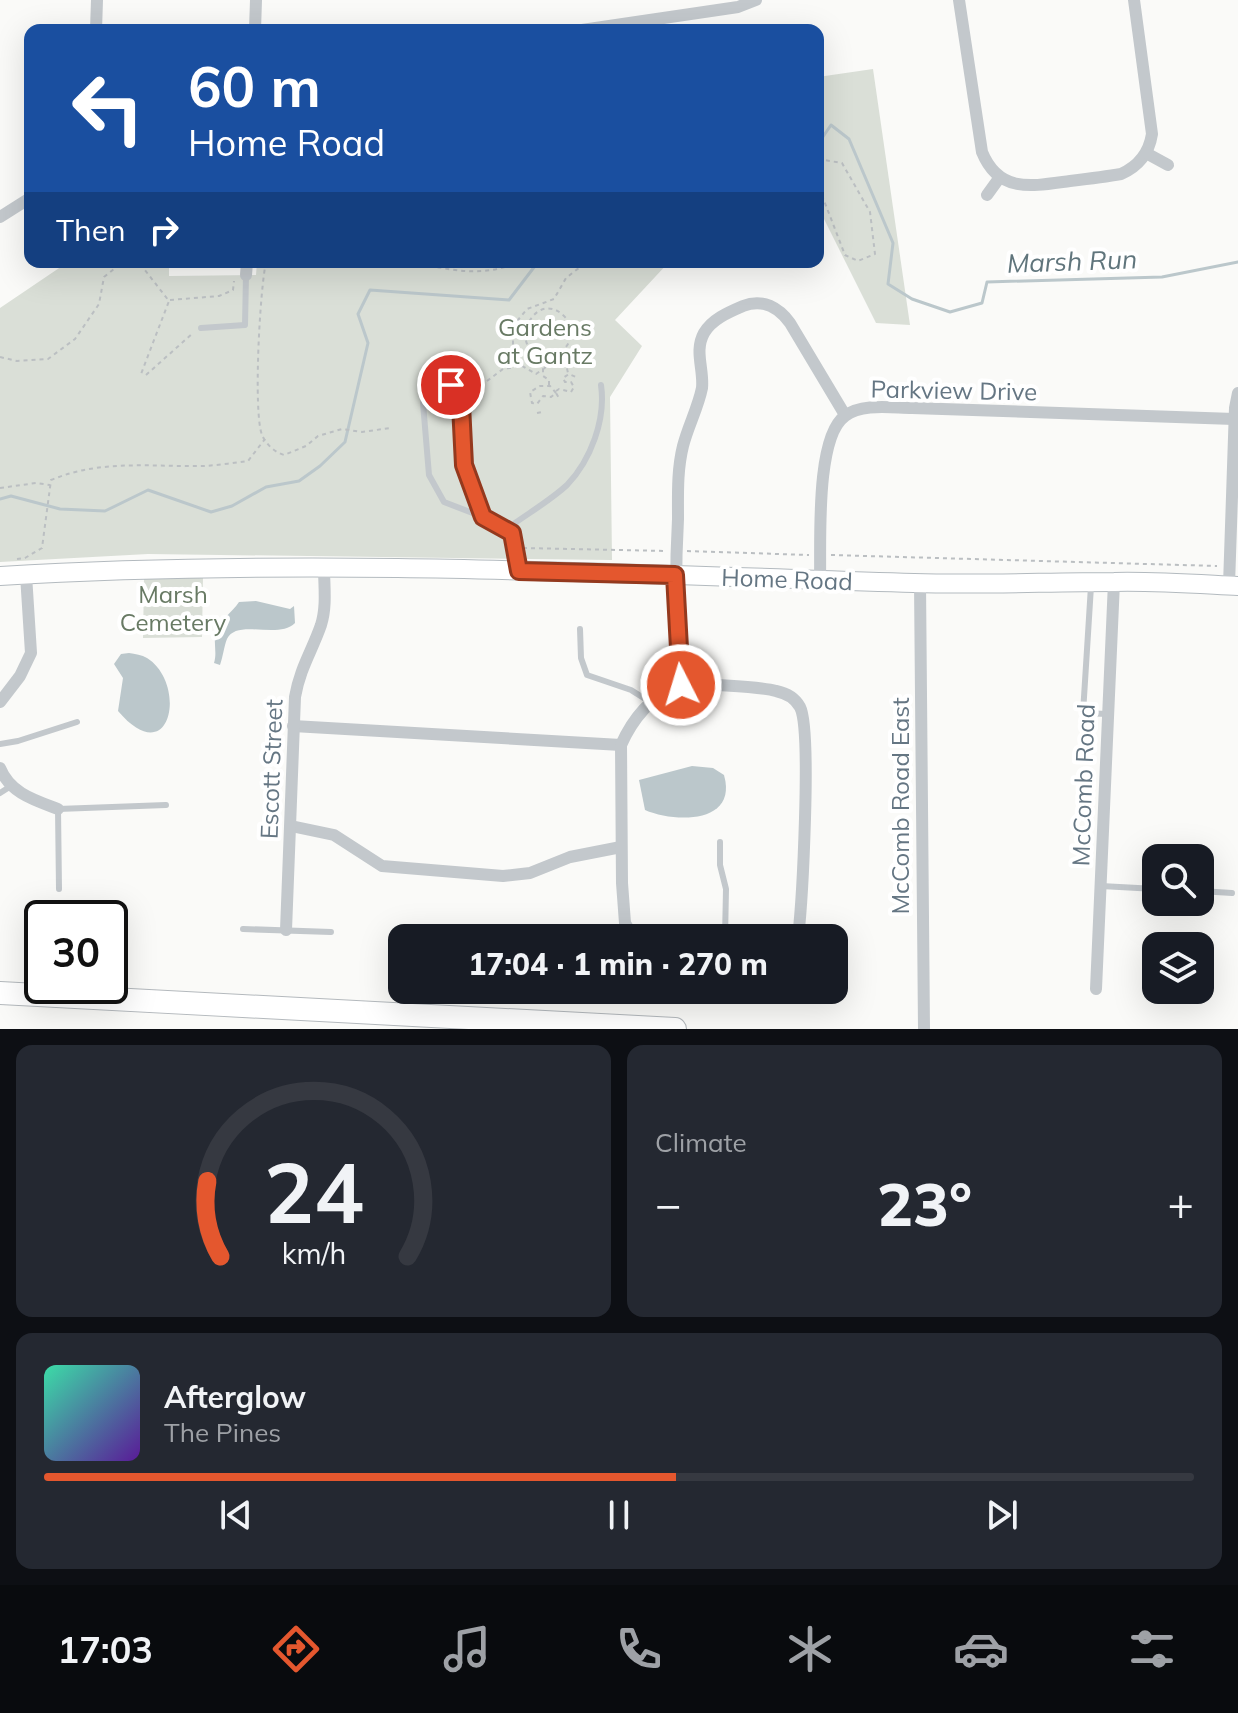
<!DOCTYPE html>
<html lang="en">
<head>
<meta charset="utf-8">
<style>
  :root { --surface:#171b24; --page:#242831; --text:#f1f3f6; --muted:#9ea1a6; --line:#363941; --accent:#e4572e }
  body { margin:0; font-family:Mulish,sans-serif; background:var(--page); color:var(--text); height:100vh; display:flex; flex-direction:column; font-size:30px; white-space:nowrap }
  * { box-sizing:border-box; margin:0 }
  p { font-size:26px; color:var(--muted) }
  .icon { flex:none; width:44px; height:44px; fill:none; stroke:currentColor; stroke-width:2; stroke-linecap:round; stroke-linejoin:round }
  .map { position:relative; height:1029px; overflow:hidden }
  .panel { display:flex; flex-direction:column; gap:16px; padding:16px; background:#0d0f14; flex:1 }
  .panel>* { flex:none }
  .banner { position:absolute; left:24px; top:24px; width:800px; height:244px; border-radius:16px; box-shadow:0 8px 32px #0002; background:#1a4fa0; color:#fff; overflow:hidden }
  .buttons { position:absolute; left:1142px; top:844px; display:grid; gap:16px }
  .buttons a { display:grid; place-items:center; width:72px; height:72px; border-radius:16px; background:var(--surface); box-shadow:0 8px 32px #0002; font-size:40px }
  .speed { position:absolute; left:24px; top:900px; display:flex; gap:16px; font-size:40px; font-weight:700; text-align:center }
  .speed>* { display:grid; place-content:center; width:104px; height:104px; border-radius:50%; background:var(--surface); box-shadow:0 8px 32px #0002; line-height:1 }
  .speed .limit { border:4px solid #111; border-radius:12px; background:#fff; color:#111 }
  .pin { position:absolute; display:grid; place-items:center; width:68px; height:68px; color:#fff; margin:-34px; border:4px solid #fff; border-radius:50%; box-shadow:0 2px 8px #0007 }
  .me { position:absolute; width:88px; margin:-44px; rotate:355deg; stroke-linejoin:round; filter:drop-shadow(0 0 6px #0008) }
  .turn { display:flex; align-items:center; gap:28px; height:168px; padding:0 32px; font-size:36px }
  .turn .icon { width:104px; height:104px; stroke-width:2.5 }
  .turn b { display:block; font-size:56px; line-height:68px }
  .then { display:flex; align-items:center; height:76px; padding:0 32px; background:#0003; gap:16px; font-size:30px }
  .big { font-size:60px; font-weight:800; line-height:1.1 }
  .panel .tile { flex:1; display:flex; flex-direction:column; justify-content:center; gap:12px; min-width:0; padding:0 28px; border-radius:16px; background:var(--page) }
  .panel .dial { align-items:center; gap:0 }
  .dial svg { height:208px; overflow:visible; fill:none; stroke:var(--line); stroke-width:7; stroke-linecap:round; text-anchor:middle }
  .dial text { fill:var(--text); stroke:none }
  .song { display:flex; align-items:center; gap:24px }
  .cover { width:96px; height:96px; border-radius:12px; background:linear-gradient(135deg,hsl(160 70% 55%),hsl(270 70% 35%)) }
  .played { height:8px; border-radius:4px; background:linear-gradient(90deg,var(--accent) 55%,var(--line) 55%) }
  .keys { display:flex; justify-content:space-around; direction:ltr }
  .heat { display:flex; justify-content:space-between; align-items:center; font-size:44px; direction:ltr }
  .panel .tiles { flex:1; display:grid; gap:16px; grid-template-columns:1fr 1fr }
  .tile:last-child { grid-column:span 2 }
  .trip { position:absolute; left:388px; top:924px; width:460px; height:80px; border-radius:16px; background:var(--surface); box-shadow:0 8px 32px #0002; font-weight:800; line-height:80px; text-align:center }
  .menu { display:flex; height:128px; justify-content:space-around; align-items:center; background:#090b0e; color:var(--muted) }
  .menu .icon { width:56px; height:56px }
  .menu .selected { color:var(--accent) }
  .menu b { font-size:36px; color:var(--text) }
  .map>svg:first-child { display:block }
  .green { fill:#dadfd7 }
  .water { fill:#bbc7cb }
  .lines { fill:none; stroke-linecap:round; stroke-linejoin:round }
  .stream { stroke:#bbc7cb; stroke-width:3 }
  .secondary-casing { stroke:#b3babf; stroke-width:20 }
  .highway-casing { stroke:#b4b9bd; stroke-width:24 }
  .path { stroke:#bbbfc2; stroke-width:2; stroke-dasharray:4 4; stroke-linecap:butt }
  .lane { stroke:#c3c8cc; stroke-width:6 }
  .street { stroke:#c3c8cc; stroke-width:12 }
  .secondary { stroke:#fff; stroke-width:18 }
  .highway { stroke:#fff; stroke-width:22 }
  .route-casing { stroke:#94391e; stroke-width:20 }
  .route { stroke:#e4572e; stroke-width:14 }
  .labels { text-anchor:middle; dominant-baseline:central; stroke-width:8; stroke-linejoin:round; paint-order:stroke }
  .park-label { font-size:24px; fill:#687a64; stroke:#fff }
  .street-label { font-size:24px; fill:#657683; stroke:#fff }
  .water-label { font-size:26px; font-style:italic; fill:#60757c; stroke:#fff }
</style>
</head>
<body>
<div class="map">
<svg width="1238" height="1029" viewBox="0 0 1238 1029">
  <rect width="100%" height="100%" fill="#fafaf8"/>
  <g class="green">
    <polygon points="873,69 910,325 876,323 824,219 818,219 818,77"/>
    <polygon points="68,262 169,262 169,276 256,275 257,262 669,262 615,320 642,346 610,397 612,560 148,554 0,562 0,308"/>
    <polygon points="203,577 202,637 143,638 144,579"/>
  </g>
  <g class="water">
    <path d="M256,601L290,609L294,606L295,623C278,640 237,618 227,639C224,646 223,657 220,665L214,663C217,654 214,645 215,635C218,621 232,613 239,602Z"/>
    <path d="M129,653C135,654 142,655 147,658C188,684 171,773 118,711L123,678L114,664L121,654Z"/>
    <path d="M692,766L713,768L724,775C738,824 675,823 645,810L639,780Z"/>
  </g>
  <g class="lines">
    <g class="stream">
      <polyline points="818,144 831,125 849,139 893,243 888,284 912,299 950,312 982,303 987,282 1162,277 1238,262"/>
      <polyline points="0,499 11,496 60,509 105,511 148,490 211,512 232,506 266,487 299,481 320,466 345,442 368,343 358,314 370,290 509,300 538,262"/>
    </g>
    <g class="secondary-casing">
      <path id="secondary" d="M0,576C305,558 610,573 914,583C981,585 1047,582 1114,582C1155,581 1197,584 1238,586"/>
    </g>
    <g class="highway-casing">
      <polyline id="highway" points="0,993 675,1029"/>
    </g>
    <g class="path">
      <polyline points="818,159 842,163 870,212 875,254 858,261 845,255 823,198 818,197"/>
      <path d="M266,262C260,289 253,411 262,435C266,444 274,452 284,455L306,446L318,436L342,429L362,432L390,428"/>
      <path d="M414,262C448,270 485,278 517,262"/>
      <polyline points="170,300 219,296 233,290 234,281"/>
      <path d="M553,356C570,349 579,331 564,316C533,285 501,359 553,356L554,362"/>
      <polyline points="0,357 17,361 48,359 75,339 99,304 104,277 119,265 141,265 169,301 141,374"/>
      <polyline points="522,366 536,374 543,369 543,376 549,380 549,385"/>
      <polyline points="544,369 548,363 561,361 562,364 566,364 568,373"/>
      <polyline points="146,375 193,333"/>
      <polyline points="487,381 503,369 522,366 513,355 513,339 518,320 527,309 554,299 566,278 584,264"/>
      <polyline points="556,391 559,389 571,392 574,387 571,382 565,382 563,378 569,374 576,377"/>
      <polyline points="556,393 550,386 540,386 530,392 532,403 537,404 543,396 551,397 556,393 560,400"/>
      <polyline points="537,413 543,412"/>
      <polyline points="0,488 36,483 50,485"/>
      <polyline points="523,548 665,551"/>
      <polyline points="687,551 809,555"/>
      <polyline points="831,555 1217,566"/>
      <path d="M17,559L25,558L42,548L51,480C101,459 153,467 205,466C219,465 234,463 248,461L265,439"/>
    </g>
    <g class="lane">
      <polyline points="201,328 245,325 246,275"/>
      <polyline points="448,390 457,379 465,375 478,380 481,387 478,394 461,405"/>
      <polyline points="483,517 444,502 429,475 423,403 448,390 461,405 464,465 483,517 512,533"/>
      <path d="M519,567L512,533L515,523C532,511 552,499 567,485C591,460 606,419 601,385"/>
      <polyline points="1091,586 1083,713 1107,714"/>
      <polyline points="580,629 581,658 587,675 631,690 650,702"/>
      <polyline points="0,744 18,741 77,722"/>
      <polyline points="0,793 11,786"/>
      <polyline points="720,842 720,865 726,889 725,938"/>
      <polyline points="1101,886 1156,889"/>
      <polyline points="59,889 58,809 166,805"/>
      <polyline points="1200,891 1232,893"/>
      <polyline points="243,929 331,932"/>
      <polyline points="834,953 844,953"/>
    </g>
    <g class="street">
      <path d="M959,0L982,152C999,194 1033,186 1070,181C1087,179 1104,177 1121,174C1139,166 1149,153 1152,134L1134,0"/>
      <polyline points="96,30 97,0"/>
      <polyline points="255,30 256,0"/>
      <polyline points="582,30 738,7 756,0"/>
      <polyline points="1146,153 1168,165"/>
      <polyline points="987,195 1000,177"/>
      <polyline points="0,217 30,198"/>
      <polyline points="246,275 247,262"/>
      <path d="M820,580C821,544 815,437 845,416C862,403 892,408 912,408L1234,419"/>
      <polyline points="920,583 924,1029"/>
      <polyline points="1229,585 1235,408 1238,393"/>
      <path d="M681,685C675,629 675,575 678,519C678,495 677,470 683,446C688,426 698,408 702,388C704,369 694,351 704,333C712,319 729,312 743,306C763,298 779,308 790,323L845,415"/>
      <polyline points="0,702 20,676 31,653 26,575"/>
      <polyline points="293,726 621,745"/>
      <path d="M0,768C10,793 34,800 58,809"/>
      <polyline points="291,826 334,835 382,866 503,876 530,873 570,857 621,847"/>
      <path d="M286,930L295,697C300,668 312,651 321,625C327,606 324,586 324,567"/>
      <path d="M634,938L625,923L622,883L621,745C632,720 652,694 679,686C690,682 762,687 776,691C786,693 795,698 800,707C812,730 802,904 798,938"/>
      <polyline points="1096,989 1114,582"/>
    </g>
    <use href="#secondary" class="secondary"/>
    <use href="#highway" class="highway"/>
  </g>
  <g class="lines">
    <g class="route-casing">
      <polyline id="route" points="451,385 448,390 461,405 464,465 483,517 512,533 519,571 675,575 681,685"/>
    </g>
    <use href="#route" class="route"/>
  </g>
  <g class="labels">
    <g class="park-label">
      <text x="545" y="327">Gardens<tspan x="545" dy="28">at Gantz</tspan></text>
      <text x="173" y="594">Marsh<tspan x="173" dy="28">Cemetery</tspan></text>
    </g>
    <g class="street-label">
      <text transform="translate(954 390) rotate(1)">Parkview Drive</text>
      <text transform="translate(787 579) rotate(2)">Home Road</text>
      <text transform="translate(271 769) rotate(-88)">Escott Street</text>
      <text transform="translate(1083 785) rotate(-88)">McComb Road</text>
      <text transform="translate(900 806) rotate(-90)">McComb Road East</text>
    </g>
    <g class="water-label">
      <text transform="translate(1072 261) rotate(-2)">Marsh Run</text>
    </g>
  </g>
</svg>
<div class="buttons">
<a><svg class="icon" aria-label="search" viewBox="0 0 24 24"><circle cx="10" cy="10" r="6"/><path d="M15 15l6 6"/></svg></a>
<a><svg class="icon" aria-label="layers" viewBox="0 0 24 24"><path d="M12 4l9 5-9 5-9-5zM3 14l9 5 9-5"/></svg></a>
</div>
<div class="speed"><div class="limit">30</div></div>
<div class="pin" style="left:451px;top:385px;background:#d93025"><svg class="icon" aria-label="arrive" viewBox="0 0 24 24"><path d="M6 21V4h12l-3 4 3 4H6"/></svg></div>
<svg class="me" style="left:681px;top:685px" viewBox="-20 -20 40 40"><circle r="17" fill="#e4572e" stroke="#fff" stroke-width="3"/><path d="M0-11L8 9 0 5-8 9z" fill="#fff"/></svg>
<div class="trip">17:04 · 1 min · 270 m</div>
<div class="banner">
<div class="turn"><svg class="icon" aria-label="left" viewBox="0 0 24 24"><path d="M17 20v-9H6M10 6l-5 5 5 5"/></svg><div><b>60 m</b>Home Road</div></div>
<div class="then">Then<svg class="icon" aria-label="right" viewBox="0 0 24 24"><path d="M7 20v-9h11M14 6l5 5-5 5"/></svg></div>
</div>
</div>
<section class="panel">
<div class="tiles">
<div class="tile dial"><svg viewBox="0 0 100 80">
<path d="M14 69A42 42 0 1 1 86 69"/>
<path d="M14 69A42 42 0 0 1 9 40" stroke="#e4572e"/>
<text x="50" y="56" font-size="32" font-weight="700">24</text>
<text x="50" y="72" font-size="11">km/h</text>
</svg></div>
<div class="tile"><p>Climate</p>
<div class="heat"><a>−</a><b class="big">23°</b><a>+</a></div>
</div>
<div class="tile">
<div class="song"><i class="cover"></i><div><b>Afterglow</b><p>The Pines</p></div></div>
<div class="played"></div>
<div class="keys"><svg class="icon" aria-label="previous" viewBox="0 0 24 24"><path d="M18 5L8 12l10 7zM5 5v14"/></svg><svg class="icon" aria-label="pause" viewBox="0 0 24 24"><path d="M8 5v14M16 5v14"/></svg><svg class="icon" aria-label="next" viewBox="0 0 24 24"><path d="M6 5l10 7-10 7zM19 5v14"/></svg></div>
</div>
</div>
</section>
<nav class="menu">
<b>17:03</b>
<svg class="icon selected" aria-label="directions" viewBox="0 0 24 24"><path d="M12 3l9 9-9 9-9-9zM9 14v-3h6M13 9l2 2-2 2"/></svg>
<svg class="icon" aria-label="music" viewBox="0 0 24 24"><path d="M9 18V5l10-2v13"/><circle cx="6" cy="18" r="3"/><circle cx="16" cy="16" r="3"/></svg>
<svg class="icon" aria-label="phone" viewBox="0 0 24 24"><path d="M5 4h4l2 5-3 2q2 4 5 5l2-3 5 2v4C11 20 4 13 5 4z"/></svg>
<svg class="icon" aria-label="climate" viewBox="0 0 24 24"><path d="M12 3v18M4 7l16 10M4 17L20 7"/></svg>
<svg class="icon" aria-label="car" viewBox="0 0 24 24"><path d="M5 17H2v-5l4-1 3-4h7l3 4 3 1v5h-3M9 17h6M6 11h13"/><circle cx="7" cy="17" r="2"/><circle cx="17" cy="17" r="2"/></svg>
<svg class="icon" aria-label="filters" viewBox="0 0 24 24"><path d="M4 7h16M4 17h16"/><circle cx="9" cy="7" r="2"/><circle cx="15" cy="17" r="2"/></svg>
</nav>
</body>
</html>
